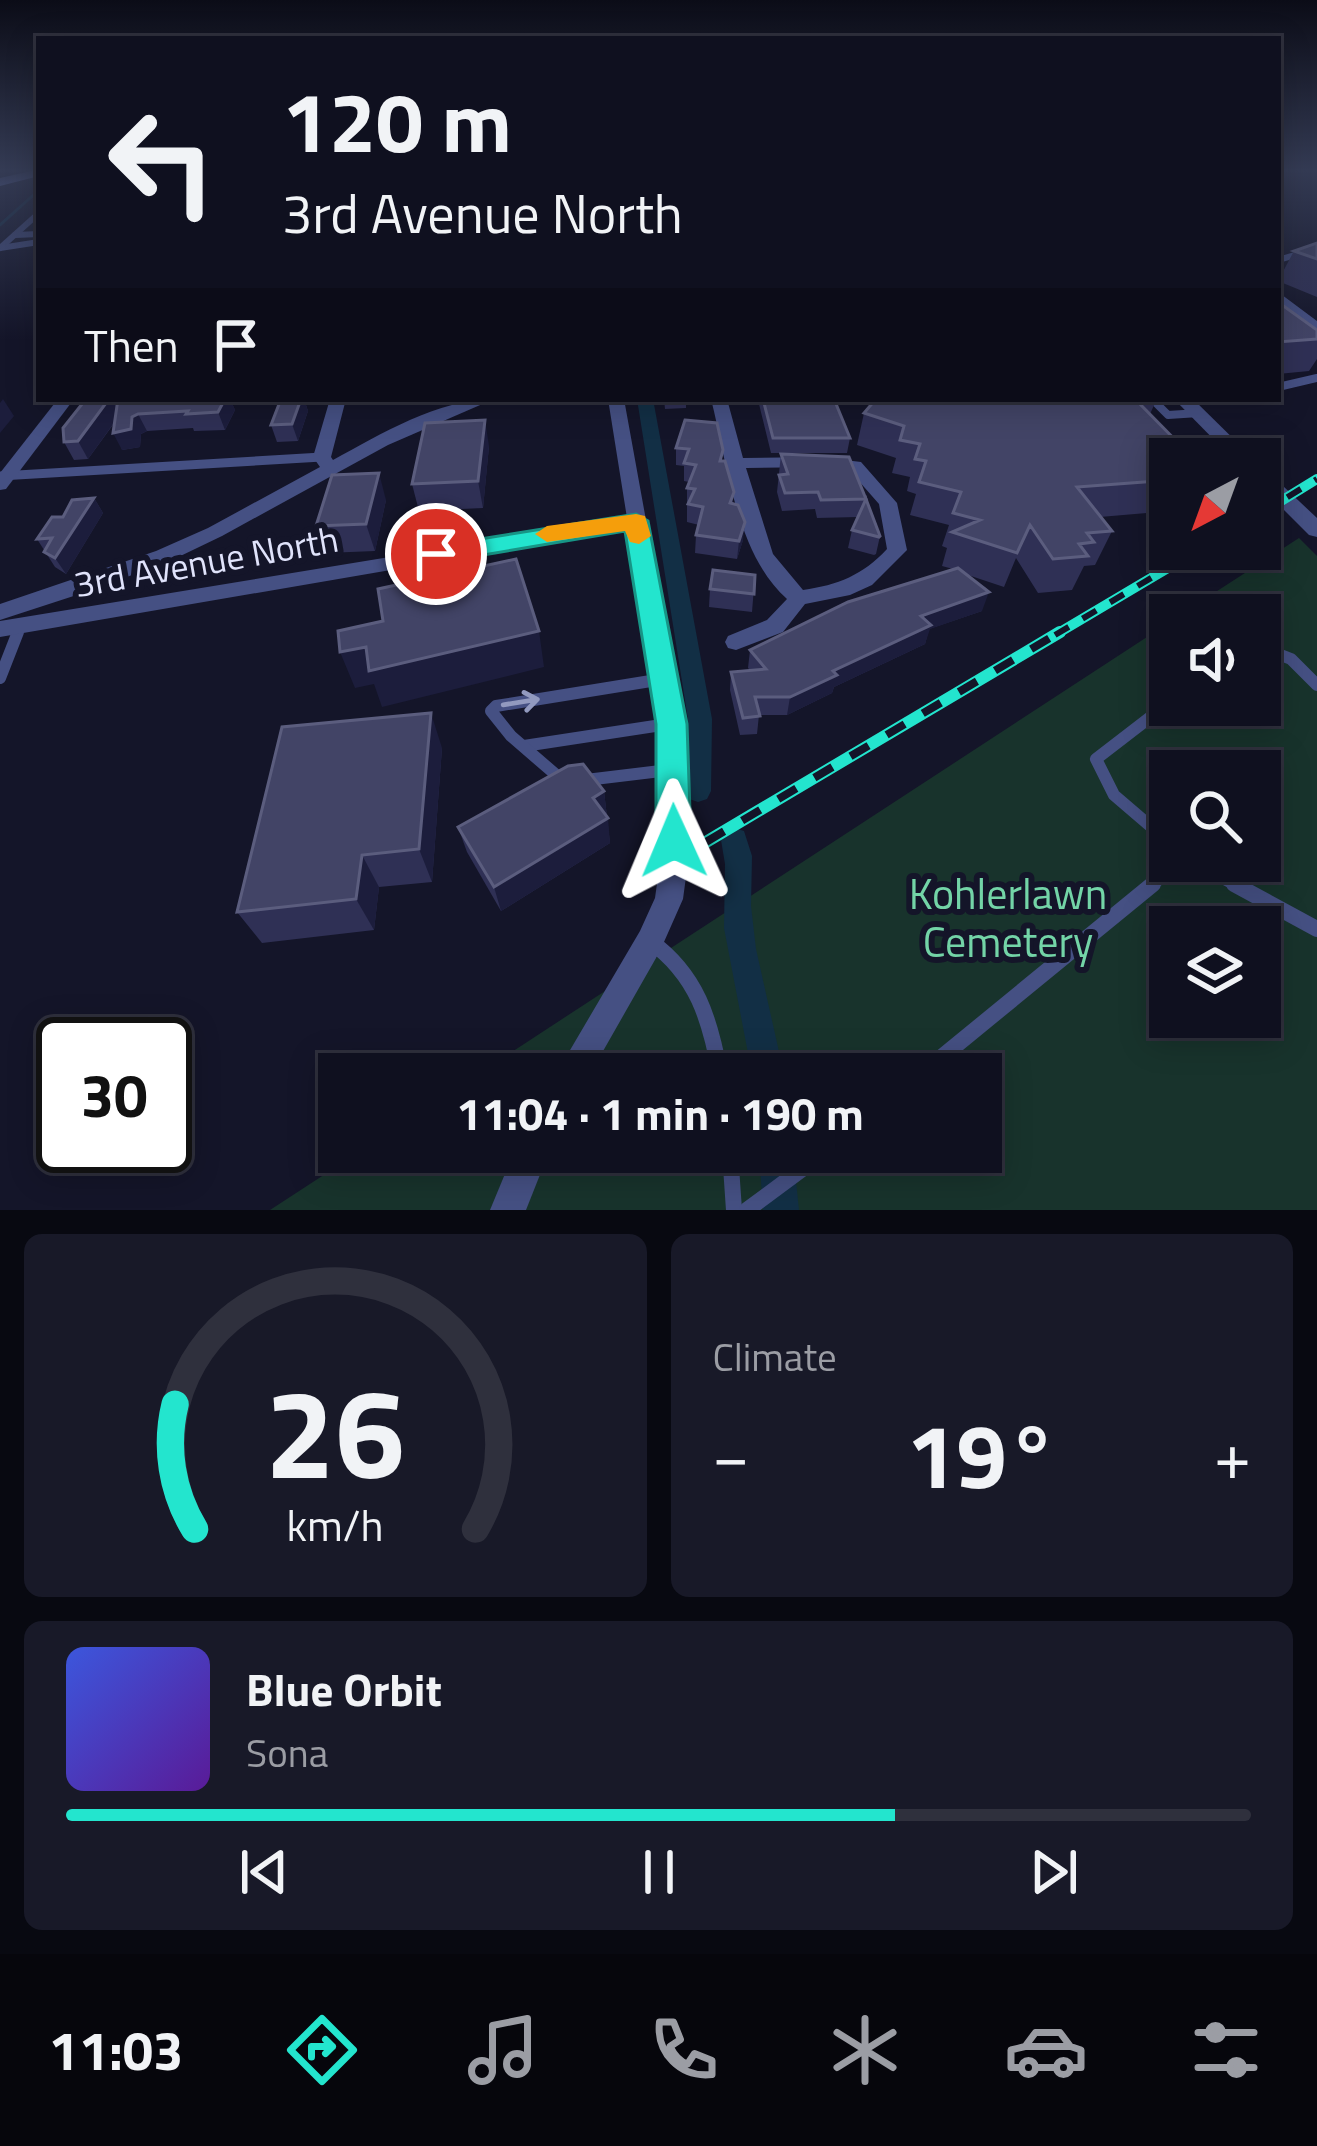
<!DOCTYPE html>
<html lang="en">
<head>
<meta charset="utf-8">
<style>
  :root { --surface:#0f101f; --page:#181928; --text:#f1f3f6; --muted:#9b9da4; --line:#2f303d; --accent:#23e5ce }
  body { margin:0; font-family:"Titillium Web",sans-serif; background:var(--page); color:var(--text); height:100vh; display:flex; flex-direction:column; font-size:45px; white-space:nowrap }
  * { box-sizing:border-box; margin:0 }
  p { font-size:39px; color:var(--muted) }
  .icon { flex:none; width:66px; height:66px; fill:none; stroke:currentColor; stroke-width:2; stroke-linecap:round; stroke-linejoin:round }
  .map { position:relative; height:1210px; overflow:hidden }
  .drawer { display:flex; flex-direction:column; gap:24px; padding:24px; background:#080911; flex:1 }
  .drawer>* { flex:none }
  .hud { position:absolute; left:36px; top:36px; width:1245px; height:366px; border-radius:0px; box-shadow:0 6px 30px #0003,0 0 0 3px var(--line); background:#0f101f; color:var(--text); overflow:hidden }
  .needle { width:78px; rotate:221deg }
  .buttons { position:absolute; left:1149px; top:438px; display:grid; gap:24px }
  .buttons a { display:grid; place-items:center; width:132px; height:132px; border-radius:0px; background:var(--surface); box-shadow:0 6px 30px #0003,0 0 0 3px var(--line); font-size:60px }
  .speed { position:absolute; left:36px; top:1017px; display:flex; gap:24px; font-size:60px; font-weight:700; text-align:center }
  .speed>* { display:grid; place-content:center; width:156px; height:156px; border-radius:50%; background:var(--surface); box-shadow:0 6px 30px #0003,0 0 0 3px var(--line); line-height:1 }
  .speed .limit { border:6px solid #111; border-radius:18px; background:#fff; color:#111 }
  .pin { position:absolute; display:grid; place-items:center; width:102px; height:102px; color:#fff; margin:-51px; border:6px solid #fff; border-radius:50%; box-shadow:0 3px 12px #0007 }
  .me { position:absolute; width:132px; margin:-66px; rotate:359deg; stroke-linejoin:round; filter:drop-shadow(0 0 9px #0008) }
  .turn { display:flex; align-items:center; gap:42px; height:252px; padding:0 48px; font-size:54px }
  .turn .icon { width:156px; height:156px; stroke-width:2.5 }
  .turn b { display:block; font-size:84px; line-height:102px }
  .then { display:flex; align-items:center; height:114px; padding:0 48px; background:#0003; gap:24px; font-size:45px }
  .big { font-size:90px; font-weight:700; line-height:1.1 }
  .drawer .widget { flex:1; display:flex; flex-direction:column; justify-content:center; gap:18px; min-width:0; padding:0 42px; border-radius:18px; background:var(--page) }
  .drawer .dial { align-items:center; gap:0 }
  .dial svg { height:312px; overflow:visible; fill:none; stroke:var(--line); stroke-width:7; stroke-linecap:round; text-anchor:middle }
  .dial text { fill:var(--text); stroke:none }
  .song { display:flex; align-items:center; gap:36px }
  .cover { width:144px; height:144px; border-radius:18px; background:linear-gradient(135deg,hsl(230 70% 55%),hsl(270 70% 35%)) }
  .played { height:12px; border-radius:6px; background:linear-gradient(90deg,var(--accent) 70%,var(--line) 70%) }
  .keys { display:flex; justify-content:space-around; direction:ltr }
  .heat { display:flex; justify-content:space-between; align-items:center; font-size:66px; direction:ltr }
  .drawer .tiles { flex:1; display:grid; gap:24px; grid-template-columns:1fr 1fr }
  .widget:last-child { grid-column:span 2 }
  .trip { position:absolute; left:318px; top:1053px; width:684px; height:120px; border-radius:0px; background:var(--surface); box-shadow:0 6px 30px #0003,0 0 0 3px var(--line); font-weight:700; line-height:120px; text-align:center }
  .tabs { display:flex; height:192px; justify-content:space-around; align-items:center; background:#06060c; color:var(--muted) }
  .tabs .icon { width:84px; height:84px }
  .tabs .current { color:var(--accent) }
  .tabs b { font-size:54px; color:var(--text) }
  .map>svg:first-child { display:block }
  .green { fill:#18332c; fill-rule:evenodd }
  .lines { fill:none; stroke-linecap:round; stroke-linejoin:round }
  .stream { stroke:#122f45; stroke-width:3 }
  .canal { fill:#122f45; fill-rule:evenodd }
  .service-far4 { stroke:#455083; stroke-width:6 }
  .service-far3 { stroke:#455083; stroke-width:8 }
  .service-far2 { stroke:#455083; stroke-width:9 }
  .service-far1 { stroke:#455083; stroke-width:12 }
  .service { stroke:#455083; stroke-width:16 }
  .minor { fill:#455083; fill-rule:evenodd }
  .tertiary { fill:#455083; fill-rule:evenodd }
  .secondary { fill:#8398f0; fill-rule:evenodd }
  .rail-far1-casing { stroke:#23e5ce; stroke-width:10 }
  .rail-casing { stroke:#23e5ce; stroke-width:12 }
  .rail-far1 { stroke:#141529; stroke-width:6; stroke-dasharray:16; stroke-linecap:butt }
  .rail { stroke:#141529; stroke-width:8; stroke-dasharray:21; stroke-linecap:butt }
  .wall { fill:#2f3055 }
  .shaded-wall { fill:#1c1d3c }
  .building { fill:#424466; stroke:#5b5d7e; stroke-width:3 }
  .oneway { stroke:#929abf }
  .route { fill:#23e5ce; stroke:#179586; stroke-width:3 }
  .slow { fill:#f59e0b }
  .labels { text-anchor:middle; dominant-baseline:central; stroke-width:12; stroke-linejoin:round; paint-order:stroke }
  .street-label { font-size:36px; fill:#e0e3fb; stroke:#141529 }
  .near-park-label { font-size:42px; fill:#73d4a7; stroke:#141529 }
</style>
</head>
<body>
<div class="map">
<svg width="1317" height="1210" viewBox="0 0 1317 1210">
  <rect width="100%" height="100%" fill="#141529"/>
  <path class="green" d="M1299,538L1317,556V1210H270L359,1152H981V1074H478L1170,622V705H1260V615H1180ZM1170,771H1260V861H1170ZM1170,927H1260V1017H1170Z"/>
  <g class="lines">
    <polyline class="stream" points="0,225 39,190"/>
    <g class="canal">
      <polygon points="637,399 653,399 712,719 711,791 707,799 698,802 689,799 685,791 688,719"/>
      <polygon points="734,828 744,831 752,856 751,906 756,949 784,1074 752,1074 724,928 725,864 721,840 724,831"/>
      <polygon points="759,1152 793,1152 799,1210 763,1210"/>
    </g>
    <g class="service-far4">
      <polyline points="15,235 39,234"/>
      <polyline points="0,248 39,213"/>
      <polyline points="0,248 39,242"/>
      <polyline points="1278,260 1302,253 1317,259"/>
    </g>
    <g class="service-far3">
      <polyline points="1278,297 1317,326"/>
      <polyline points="1278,387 1317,378"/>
      <polyline points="1152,399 1168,415 1199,413"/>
    </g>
    <g class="service-far2">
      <polyline points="0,476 322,457"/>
      <polyline points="16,635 20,626"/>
    </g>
    <g class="service-far1">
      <polyline points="1260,647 1291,659 1317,685"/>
      <polyline points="0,678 18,632"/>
      <polyline points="1170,702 1096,759 1114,795 1170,843"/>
      <polyline points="524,746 668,724"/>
      <polyline points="562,780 511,736 491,711 496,706 663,679"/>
      <polyline points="586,780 669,770"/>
      <polyline points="1192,861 1239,887"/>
      <polyline points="1150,887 1181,861"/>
    </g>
    <g class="service">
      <polyline points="1234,884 1317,929"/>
      <path d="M650,941C697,975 710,1019 720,1074"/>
      <polyline points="921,1074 1153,884"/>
      <polyline points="730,1152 734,1210"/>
      <polyline points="747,1210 825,1152"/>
    </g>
    <g class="minor">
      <polygon points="58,399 74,399 6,489 0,490 0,473"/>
      <path d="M330,399H346L331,457L333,460C381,434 438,399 494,399L388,445L222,536L170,561L89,591L0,620V604L156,551L208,528L320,467L313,457Z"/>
      <polygon points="608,399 624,399 683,724 688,862 683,899 660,951 590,1074 556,1074 640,931 655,898 660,862 659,724 629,529 0,637 0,621 627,518"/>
      <path d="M711,399H727L743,458L820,457L861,462L897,503L907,550L872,585L850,595L805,604L783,632L736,650L728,648L725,642L728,636L767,620L787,599C736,554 727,462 711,399ZM820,467L850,471L879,504L887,549C863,575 838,585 803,590L773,554L746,468Z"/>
      <polygon points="514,1152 549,1152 526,1210 490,1210"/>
    </g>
    <g class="tertiary">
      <polygon points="1174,399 1193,399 1254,459 1233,459"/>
      <polygon points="1260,469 1267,471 1317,518 1317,537 1309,535 1260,486"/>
    </g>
    <polygon class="secondary" points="31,171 39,171 39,176 0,186 0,178"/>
    <g class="rail-far1-casing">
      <g id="rail-far1">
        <polyline points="1260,514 1317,479"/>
        <polyline points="1055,635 1200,549"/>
      </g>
    </g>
    <g class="rail-casing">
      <polyline id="rail" points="706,842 1060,632"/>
    </g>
    <use href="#rail-far1" class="rail-far1"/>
    <use href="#rail" class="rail"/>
  </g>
  <g class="wall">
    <polygon points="1317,243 1317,297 1278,281 1294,251"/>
    <polygon points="1278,302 1317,330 1317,359 1309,371 1278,374"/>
    <polygon points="118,399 230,399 235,410 225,430 194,431 193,428 147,431 141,434 140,447 122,450 115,422 88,459 74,460 64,442 117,406"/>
    <polygon points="281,399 304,399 308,411 298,441 277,442 271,425"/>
    <polygon points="664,399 686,399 686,408 665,409"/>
    <polygon points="750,399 834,399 850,438 847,453 771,453 758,400"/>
    <polygon points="1156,401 1150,414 1170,459 1170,511 1100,517 1112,531 1095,565 1084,566 1072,590 1038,593 1016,558 1004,587 965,574 982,611 929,629 925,644 834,687 832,693 787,715 759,715 757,734 740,735 730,690 731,672 750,670 748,668 750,650 953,569 942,566 947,548 942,546 949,525 910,515 916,494 907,491 910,477 892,473 896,458 857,445 864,413"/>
    <polygon points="685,420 722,461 743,540 737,559 695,553 696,535 699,525 687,522 687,488 689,482 684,481 684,466 676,465 676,448"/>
    <polygon points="489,446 483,508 419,511 412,484"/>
    <polygon points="781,454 849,457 880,536 876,554 874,555 848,548 852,530 858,517 817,518 815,509 782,511 777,492"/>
    <polygon points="94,498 103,513 66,574 55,567 37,539 63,517"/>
    <polygon points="386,500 375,551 326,553 316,526"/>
    <polygon points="755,575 752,612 709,607 710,589"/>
    <polygon points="442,748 432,882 379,887 374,930 262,943 237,912"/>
    <polygon points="604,791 610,843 501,911 467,852 458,827"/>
  </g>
  <g class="shaded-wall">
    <polygon points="3,399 14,416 0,433 0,403"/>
    <polygon points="109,399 113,399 121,413 88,459 78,441"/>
    <polygon points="225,399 230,399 235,410 225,430 218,412"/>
    <polygon points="301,399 304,399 308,411 298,441 292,424"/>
    <polygon points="138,414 147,431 141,434 140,447 122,450 113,433"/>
    <polygon points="485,420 489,446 483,508 478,481"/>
    <polygon points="379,473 386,500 375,551 366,524"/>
    <polygon points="94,498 103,513 66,574 55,558"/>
    <polygon points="745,522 743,540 737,559 739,541"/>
    <polygon points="989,592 982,611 930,629 925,644 834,687 832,693 787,715 790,697 921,616"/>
    <polygon points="539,631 544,667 382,707 374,684 355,688 340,652 366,647"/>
    <polygon points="431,713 442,748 432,882 419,849"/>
    <polygon points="604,791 607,817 593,798"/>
    <polygon points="608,818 610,843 501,911 494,887"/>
    <polygon points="362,855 379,887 374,930 356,899"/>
  </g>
  <g class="building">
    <polygon points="1317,243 1317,259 1294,251"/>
    <polygon points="1278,302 1317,330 1317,339 1278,342"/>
    <polygon points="86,399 109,399 78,441 64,442 63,428"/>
    <polygon points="118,399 225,399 218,412 186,414 188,411 138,414 132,417 131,429 113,433"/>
    <polygon points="281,399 301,399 292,424 271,425"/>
    <polygon points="763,399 834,399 850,438 773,438"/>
    <polygon points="876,399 1155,399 1156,401 1138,402 1194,459 1170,459 1170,480 1077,487 1112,531 1087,533 1094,542 1079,544 1088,556 1053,559 1030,525 1017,553 952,532 980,520 953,513 961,492 919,482 926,461 915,459 920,444 900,440 904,426 864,413"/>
    <polygon points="485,420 478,481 412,484 425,423"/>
    <polygon points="685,420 717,423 723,450 720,461 725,461 734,492 730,503 738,505 745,522 739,541 696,535 703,507 688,504 695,489 687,488 696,465 684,463 689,449 676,448"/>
    <polygon points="781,454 849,457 866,499 821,500 818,492 785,493 779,475 788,474"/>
    <polygon points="379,473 366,524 316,526 332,475"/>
    <polygon points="94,498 55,558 44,552 52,538 37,539 52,517 63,517 72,500"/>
    <polygon points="866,499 880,536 879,537 852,530"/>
    <polygon points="516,559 539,631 369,671 366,647 340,652 338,631 383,621 378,589"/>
    <polygon points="958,568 989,592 921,616 931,625 833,671 837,675 790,697 755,697 760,716 743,718 731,672 766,669 750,650 848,602"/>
    <polygon points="713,570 755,575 754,594 710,589"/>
    <polygon points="431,713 419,849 362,855 356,899 237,912 282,727"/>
    <polygon points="583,764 604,791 593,798 608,818 494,887 458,827 568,766"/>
  </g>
  <defs><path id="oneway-shaft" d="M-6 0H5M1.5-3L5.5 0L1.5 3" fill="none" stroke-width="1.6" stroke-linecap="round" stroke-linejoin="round" transform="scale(3)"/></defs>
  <use class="oneway" href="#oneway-shaft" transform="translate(521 702) rotate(-9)"/>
  <linearGradient id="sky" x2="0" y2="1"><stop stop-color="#0b0c17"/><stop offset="0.5" stop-color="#343b54"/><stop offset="1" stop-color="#343b54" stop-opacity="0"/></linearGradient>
  <rect width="1317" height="340" fill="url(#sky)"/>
  <polygon class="route" points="636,514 648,521 687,724 691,841 686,852 674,856 661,852 656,841 656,724 625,531 436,563 423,554 436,546"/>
  <polygon class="slow" points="636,514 645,516 651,536 639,544 630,542 625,531 547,542 535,534 547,526"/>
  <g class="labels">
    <g class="street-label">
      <text transform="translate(206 561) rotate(-10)">3rd Avenue North</text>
    </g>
    <g class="near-park-label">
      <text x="1008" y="893">Kohlerlawn<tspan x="1008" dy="48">Cemetery</tspan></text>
    </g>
  </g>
</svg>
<div class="buttons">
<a><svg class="needle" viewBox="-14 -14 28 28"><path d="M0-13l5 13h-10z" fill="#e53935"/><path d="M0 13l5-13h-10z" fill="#9b9da4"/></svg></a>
<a><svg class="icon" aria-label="sound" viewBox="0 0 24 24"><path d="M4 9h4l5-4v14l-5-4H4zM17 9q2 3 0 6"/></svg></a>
<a><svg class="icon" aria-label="search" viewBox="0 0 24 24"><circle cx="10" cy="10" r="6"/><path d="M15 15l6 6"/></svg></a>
<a><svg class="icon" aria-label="layers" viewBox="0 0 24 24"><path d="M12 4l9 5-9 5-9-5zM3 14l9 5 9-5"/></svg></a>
</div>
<div class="speed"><div class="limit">30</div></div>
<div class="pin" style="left:436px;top:554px;background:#d93025"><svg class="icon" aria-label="arrive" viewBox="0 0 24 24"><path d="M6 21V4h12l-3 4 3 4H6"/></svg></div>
<svg class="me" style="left:674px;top:841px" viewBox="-20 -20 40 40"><path d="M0-17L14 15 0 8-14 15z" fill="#23e5ce" stroke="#fff" stroke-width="4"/></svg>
<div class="trip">11:04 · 1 min · 190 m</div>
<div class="hud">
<div class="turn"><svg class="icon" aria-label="left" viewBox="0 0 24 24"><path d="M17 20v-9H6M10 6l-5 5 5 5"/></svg><div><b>120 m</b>3rd Avenue North</div></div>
<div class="then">Then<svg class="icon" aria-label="arrive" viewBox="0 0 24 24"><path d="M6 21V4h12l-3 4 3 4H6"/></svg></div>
</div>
</div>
<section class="drawer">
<div class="tiles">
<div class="widget dial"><svg viewBox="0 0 100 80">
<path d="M14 69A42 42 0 1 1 86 69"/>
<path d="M14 69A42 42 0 0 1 9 37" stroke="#23e5ce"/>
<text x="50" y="56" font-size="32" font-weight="700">26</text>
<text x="50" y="72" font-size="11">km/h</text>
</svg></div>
<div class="widget"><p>Climate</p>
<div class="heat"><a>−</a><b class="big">19°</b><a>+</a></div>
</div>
<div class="widget">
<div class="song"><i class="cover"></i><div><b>Blue Orbit</b><p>Sona</p></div></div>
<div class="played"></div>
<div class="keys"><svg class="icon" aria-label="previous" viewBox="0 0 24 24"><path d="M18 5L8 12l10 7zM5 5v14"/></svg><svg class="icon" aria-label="pause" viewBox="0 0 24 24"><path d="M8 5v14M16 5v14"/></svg><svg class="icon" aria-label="next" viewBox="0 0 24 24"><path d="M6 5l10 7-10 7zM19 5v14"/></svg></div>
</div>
</div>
</section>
<nav class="tabs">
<b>11:03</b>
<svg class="icon current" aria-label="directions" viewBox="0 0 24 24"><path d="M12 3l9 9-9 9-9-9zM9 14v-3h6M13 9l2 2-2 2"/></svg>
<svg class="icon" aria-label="music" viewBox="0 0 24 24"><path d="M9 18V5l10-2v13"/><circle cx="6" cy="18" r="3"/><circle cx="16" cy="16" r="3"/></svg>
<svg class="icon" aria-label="phone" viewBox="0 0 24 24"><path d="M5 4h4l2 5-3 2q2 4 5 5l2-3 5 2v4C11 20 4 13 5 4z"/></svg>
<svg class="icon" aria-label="climate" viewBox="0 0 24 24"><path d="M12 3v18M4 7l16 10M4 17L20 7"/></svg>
<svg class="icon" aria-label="car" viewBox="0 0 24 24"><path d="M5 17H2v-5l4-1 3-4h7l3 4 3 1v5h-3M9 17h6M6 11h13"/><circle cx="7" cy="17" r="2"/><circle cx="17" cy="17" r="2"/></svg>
<svg class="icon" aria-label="filters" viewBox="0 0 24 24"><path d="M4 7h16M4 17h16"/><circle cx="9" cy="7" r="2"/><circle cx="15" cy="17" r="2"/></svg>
</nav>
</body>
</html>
